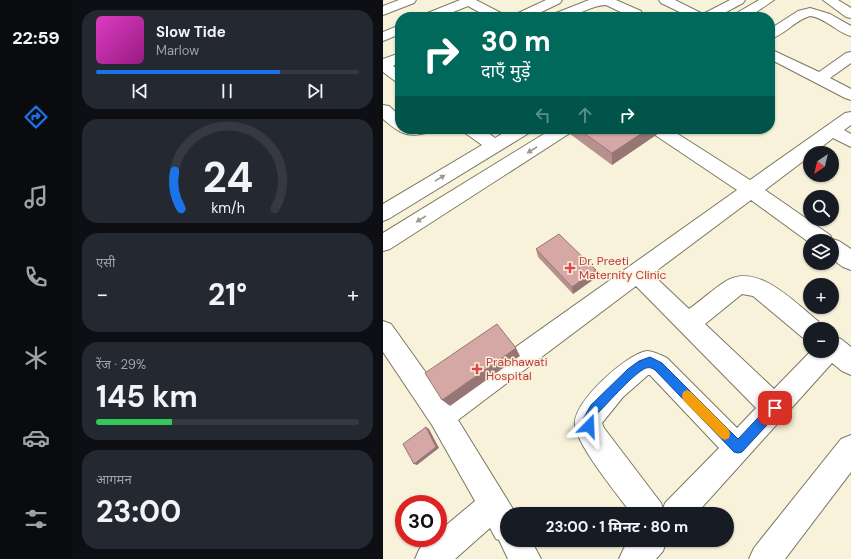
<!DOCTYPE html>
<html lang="hi">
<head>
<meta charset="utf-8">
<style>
  :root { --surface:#171b24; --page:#242831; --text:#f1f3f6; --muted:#9ea1a6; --line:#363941; --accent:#1a73e8 }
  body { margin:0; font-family:"DM Sans","Noto Sans Devanagari",sans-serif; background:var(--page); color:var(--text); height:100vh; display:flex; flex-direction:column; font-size:15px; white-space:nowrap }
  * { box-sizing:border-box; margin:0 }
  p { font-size:13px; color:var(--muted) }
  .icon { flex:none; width:22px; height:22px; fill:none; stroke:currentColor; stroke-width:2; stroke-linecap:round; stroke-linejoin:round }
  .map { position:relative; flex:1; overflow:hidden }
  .side { display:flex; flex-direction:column; gap:10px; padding:10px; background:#0d0f14; width:311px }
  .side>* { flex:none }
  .top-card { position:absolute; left:12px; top:12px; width:380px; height:122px; border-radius:16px; box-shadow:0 1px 3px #0004; background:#00695c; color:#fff; overflow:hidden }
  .needle { width:26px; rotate:215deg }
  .controls { position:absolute; left:420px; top:146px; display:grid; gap:8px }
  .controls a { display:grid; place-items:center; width:36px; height:36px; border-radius:50%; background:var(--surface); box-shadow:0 1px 3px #0004; font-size:20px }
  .speed { position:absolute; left:12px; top:495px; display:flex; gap:8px; font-size:20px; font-weight:700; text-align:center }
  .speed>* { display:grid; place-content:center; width:52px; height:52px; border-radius:50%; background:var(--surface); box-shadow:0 1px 3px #0004; line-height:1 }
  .speed .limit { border:6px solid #d22; background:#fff; color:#111 }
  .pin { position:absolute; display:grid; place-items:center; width:34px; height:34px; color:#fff; margin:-17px; border-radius:8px; box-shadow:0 2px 6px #0006 }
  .me { position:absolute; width:44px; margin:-22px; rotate:21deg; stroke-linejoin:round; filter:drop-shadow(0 0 3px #0008) }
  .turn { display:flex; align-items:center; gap:14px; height:84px; padding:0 20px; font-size:18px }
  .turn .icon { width:52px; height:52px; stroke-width:2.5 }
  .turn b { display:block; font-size:28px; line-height:34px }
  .lanes { display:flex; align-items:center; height:38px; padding:0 20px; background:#0003; justify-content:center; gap:20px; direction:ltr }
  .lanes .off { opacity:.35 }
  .big { font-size:30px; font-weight:700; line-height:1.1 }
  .side .card { flex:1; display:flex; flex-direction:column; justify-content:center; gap:6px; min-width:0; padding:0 14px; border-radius:16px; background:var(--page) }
  .side .dial { align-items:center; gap:0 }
  .dial svg { height:104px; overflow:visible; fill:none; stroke:var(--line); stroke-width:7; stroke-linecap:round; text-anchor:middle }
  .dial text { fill:var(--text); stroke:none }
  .song { display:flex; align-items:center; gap:12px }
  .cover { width:48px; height:48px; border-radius:6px; background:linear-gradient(135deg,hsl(310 70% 55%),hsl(310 70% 35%)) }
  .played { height:4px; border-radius:2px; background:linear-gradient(90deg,var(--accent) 70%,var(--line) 70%) }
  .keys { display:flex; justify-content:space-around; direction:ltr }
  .heat { display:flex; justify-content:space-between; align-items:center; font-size:22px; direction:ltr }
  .charge { height:6px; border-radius:3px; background:linear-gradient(90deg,#34c759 29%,var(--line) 0) }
  .trip { position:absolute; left:117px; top:507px; width:234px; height:40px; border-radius:20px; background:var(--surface); box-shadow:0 1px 3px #0004; font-weight:700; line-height:40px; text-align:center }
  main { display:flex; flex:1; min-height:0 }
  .tabs { display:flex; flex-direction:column; width:72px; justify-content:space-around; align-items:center; background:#090b0e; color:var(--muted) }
  .tabs .icon { width:28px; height:28px }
  .tabs .selected { color:var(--accent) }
  .tabs b { font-size:18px; color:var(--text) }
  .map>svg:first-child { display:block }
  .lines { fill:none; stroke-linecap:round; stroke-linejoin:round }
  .street-casing { stroke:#7c7761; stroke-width:2 }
  .street { fill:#fff; fill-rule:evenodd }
  .wall { fill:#b8908e }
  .shaded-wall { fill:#967674 }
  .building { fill:#d6a8a5; stroke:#967674 }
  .oneway { fill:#999894 }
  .route { fill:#1a73e8; stroke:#114b97 }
  .slow { fill:#f59e0b }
  .health-dot { fill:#e0444e; stroke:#f8f2da; stroke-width:1.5 }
  .labels { text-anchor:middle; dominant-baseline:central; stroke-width:3; stroke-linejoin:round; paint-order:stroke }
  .health-label { font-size:12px; fill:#be3a42; stroke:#f8f2da; text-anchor:start }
</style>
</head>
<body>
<main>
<nav class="tabs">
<b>22:59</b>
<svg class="icon selected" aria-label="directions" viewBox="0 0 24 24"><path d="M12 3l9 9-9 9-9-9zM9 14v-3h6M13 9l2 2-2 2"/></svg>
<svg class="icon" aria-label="music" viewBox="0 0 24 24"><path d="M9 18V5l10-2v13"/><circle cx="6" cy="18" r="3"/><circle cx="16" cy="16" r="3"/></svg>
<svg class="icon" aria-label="phone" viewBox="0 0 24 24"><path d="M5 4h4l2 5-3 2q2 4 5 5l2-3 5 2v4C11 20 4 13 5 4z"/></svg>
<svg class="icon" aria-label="climate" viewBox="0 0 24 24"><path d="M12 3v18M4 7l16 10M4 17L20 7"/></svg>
<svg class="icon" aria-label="car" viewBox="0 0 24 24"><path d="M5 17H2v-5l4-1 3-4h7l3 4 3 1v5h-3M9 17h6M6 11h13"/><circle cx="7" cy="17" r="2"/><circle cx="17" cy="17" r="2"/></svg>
<svg class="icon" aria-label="filters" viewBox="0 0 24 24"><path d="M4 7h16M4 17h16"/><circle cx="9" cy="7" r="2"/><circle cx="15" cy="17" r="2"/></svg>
</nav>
<section class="side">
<div class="card">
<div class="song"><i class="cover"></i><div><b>Slow Tide</b><p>Marlow</p></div></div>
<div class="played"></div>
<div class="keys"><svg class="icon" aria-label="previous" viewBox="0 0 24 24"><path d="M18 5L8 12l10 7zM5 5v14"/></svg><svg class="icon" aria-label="pause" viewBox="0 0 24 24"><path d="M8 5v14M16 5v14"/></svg><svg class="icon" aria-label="next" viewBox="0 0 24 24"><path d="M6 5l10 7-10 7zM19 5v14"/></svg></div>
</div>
<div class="card dial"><svg viewBox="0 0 100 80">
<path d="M14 69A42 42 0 1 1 86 69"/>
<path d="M14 69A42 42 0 0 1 9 40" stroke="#1a73e8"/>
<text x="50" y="56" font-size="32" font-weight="700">24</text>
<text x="50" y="72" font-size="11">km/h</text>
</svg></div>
<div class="card"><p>एसी</p>
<div class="heat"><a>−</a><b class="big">21°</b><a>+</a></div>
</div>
<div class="card"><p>रेंज · 29%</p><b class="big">145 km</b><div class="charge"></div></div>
<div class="card"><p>आगमन</p><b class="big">23:00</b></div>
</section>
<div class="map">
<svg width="468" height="559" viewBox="0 0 468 559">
  <rect width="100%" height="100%" fill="#f8f2da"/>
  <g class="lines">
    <g class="street-casing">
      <g id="street">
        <polygon points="16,0 33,0 31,3 0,15 0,6"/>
        <polygon points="77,0 93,0 120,14 122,17 105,17 85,6 58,17 40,17 42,14"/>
        <polygon points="163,0 179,0 177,3 148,17 131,17 133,14"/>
        <path d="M206,0H233L258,11L259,14L258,17H248L223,5C205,5 188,22 171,16L173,13Z"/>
        <polygon points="276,0 292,0 320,14 347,0 362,0 360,3 334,17 307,17 278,3"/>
        <polygon points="376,0 391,0 366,17 350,17 352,14"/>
        <polygon points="440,0 455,0 468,8 468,18 463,17"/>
        <path d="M427,8L447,14L468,26V36C453,32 443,18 427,16C412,20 402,35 387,39V29L415,11Z"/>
        <polygon points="17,25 17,34 0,41 0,32"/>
        <polygon points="387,49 436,72 463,53 468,52 468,63 447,78 468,89 468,100 462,98 387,59"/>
        <polygon points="17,53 17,62 10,66 17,71 17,83 12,81 0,72 0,59"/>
        <path d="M0,105L6,106L17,116V129H45L43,133C23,138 15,132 0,119Z"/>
        <path d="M468,112V125L461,130L468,134V147L450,138L431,153H427V156L382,190L447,235L449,239L456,241L468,249V270L460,267L449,259V241H427V243L368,200L269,274L306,309C319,300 330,289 343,281C375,262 412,303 435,321L439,329H427V340L419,337L370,296L359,294L322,324L391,389L428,351H449V336L458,339L468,347V375L459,371L449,363L313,514H249C234,494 195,447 192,425C189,403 243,354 264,351C270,351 278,355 284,358L354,428L373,408L253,286L75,420L133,514H124V540H148L158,559H125L116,540L113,539L107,528L72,559H32L37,548L48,538H55V532L92,501L49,425L0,352V321L8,324L61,398L354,190L269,133L267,129H287L367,180L462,113ZM265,375H267L336,448L282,503L280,509L278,503L221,428L219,423L240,397Z"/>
        <polygon points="80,129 100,129 112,138 127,129 148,129 146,133 7,218 0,221 0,204 99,145 82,133"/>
        <polygon points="169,129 189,129 187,133 7,249 0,251 0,233"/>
        <polygon points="468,435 468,472 402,559 366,559 371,548 458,439"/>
        <polygon points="248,540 284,540 280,551 273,559 236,559 241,548"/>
      </g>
    </g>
    <use href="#street" class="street"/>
  </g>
  <g class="wall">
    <polygon points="182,129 276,129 276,133 229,165 183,131"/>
    <polygon points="153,249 214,277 190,294 155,257"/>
  </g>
  <g class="shaded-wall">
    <polygon points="265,129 276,129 276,133 229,165 229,153"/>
    <polygon points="213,270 214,277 190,294 189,287"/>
    <polygon points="133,348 137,356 67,406 59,400"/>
    <polygon points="43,427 46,429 56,448 34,465 31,464"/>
  </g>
  <g class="building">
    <polygon points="195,129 265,129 229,153"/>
    <polygon points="176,234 213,270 189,287 153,249"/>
    <polygon points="114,324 133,348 59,400 42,373"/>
    <polygon points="43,427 53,447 31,464 20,444"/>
  </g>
  <defs><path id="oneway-solid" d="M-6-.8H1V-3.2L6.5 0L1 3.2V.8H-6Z"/></defs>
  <g class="oneway">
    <use href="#oneway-solid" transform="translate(149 150) rotate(148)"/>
    <use href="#oneway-solid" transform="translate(57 178) rotate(-31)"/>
    <use href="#oneway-solid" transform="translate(38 219) rotate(148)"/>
  </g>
  <path class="route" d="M267,357L279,363L355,439L388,404L392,402L396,404L397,408L396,412L359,452L355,453L351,452L272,370C269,368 267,367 263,368C251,373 226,402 215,413L211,420L210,430L206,431L202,430L200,419L208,405L245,369L256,361Z"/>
  <polygon class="slow" points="304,390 308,392 346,430 347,434 346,438 342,440 338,438 300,400 299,396 300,392"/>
  <g class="health-dot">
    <path d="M185 262h4v4h4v4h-4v4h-4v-4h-4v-4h4z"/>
    <path d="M92 363h4v4h4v4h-4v4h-4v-4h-4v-4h4z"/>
  </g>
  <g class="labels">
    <g class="health-label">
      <text x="196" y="261">Dr. Preeti<tspan x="196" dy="14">Maternity Clinic</tspan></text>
      <text x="103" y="362">Prabhawati<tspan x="103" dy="14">Hospital</tspan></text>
    </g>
  </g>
</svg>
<div class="controls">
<a><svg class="needle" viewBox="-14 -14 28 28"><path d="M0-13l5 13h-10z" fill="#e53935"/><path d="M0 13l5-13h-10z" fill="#9ea1a6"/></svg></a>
<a><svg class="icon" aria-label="search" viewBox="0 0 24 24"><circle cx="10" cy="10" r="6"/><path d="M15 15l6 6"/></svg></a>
<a><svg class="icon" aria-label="layers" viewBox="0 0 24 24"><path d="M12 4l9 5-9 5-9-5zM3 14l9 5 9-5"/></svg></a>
<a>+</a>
<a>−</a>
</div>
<div class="speed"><div class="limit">30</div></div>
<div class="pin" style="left:392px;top:408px;background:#d93025"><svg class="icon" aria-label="arrive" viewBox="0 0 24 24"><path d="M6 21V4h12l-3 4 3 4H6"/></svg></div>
<svg class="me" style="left:206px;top:426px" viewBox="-20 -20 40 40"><path d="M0-17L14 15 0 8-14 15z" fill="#1a73e8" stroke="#fff" stroke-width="4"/></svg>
<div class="trip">23:00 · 1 मिनट · 80 m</div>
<div class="top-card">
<div class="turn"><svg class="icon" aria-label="right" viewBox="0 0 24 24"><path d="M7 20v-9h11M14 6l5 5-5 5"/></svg><div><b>30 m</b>दाएँ मुड़ें</div></div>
<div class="lanes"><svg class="icon off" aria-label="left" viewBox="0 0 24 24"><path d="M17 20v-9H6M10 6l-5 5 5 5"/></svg><svg class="icon off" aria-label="ahead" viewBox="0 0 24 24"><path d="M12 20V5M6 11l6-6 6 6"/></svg><svg class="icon" aria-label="right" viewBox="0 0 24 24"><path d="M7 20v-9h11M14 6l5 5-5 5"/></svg></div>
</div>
</div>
</main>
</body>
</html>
